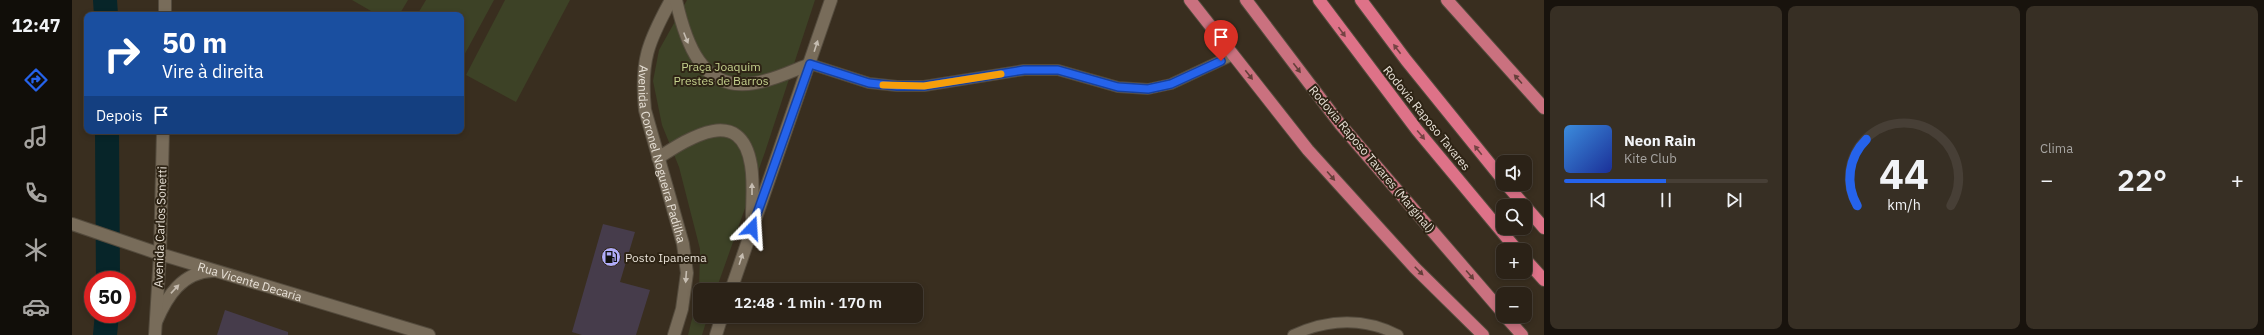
<!DOCTYPE html>
<html lang="pt">
<head>
<meta charset="utf-8">
<style>
  :root { --surface:#2b2217; --page:#372f24; --text:#f1f3f6; --muted:#a6a4a1; --line:#473f36; --accent:#2563eb }
  body { margin:0; font-family:"IBM Plex Sans",sans-serif; background:var(--page); color:var(--text); height:100vh; display:flex; flex-direction:column; font-size:15px; white-space:nowrap }
  * { box-sizing:border-box; margin:0 }
  p { font-size:13px; color:var(--muted) }
  .icon { flex:none; width:22px; height:22px; fill:none; stroke:currentColor; stroke-width:2; stroke-linecap:round; stroke-linejoin:round }
  .map { position:relative; flex:1; overflow:hidden }
  .sheet { display:flex; flex-direction:column; gap:6px; padding:6px; background:#18130d; width:720px }
  .sheet>* { flex:none }
  .hud { position:absolute; left:12px; top:12px; width:380px; height:122px; border-radius:8px; box-shadow:0 2px 6px #0003,0 0 0 1px var(--line); background:#1a4fa0; color:#fff; overflow:hidden }
  .buttons { position:absolute; left:1424px; top:155px; display:grid; gap:8px }
  .buttons a { display:grid; place-items:center; width:36px; height:36px; border-radius:8px; background:var(--surface); box-shadow:0 2px 6px #0003,0 0 0 1px var(--line); font-size:20px }
  .speed { position:absolute; left:12px; top:271px; display:flex; gap:8px; font-size:20px; font-weight:700; text-align:center }
  .speed>* { display:grid; place-content:center; width:52px; height:52px; border-radius:50%; background:var(--surface); box-shadow:0 2px 6px #0003,0 0 0 1px var(--line); line-height:1 }
  .speed .limit { border:6px solid #d22; background:#fff; color:#111 }
  .pin { position:absolute; display:grid; place-items:center; width:34px; height:34px; color:#fff; margin:-41px -17px; border-radius:50% 50% 50% 0; rotate:-45deg; box-shadow:0 0 4px #0007 }
  .pin .icon { rotate:45deg }
  .me { position:absolute; width:44px; margin:-22px; rotate:20deg; stroke-linejoin:round; filter:drop-shadow(0 0 3px #0008) }
  .turn { display:flex; align-items:center; gap:14px; height:84px; padding:0 12px; font-size:18px }
  .turn .icon { width:52px; height:52px; stroke-width:2.5 }
  .turn b { display:block; font-size:28px; line-height:34px }
  .then { display:flex; align-items:center; height:38px; padding:0 12px; background:#0003; gap:8px; font-size:15px }
  .big { font-size:30px; font-weight:600; line-height:1.1 }
  .sheet .card { flex:1; display:flex; flex-direction:column; justify-content:center; gap:6px; min-width:0; padding:0 14px; border-radius:8px; background:var(--page) }
  .sheet .dial { align-items:center; gap:0 }
  .dial svg { height:104px; overflow:visible; fill:none; stroke:var(--line); stroke-width:7; stroke-linecap:round; text-anchor:middle }
  .dial text { fill:var(--text); stroke:none }
  .song { display:flex; align-items:center; gap:12px }
  .cover { width:48px; height:48px; border-radius:6px; background:linear-gradient(135deg,hsl(210 70% 55%),hsl(230 70% 35%)) }
  .played { height:4px; border-radius:2px; background:linear-gradient(90deg,var(--accent) 50%,var(--line) 50%) }
  .keys { display:flex; justify-content:space-around; direction:ltr }
  .heat { display:flex; justify-content:space-between; align-items:center; font-size:22px; direction:ltr }
  .sheet .tiles { flex:1; display:grid; gap:6px; grid-template-columns:repeat(3,1fr) }
  .trip { position:absolute; left:621px; top:283px; width:230px; height:40px; border-radius:8px; background:var(--surface); box-shadow:0 2px 6px #0003,0 0 0 1px var(--line); font-weight:600; line-height:40px; text-align:center }
  main { display:flex; flex:1; min-height:0 }
  .dock { display:flex; flex-direction:column; width:72px; justify-content:space-around; align-items:center; background:#110e09; color:var(--muted) }
  .dock .icon { width:28px; height:28px }
  .dock .selected { color:var(--accent) }
  .dock b { font-size:18px; color:var(--text) }
  .map>svg:first-child { display:block }
  .green { fill:#3d4226 }
  .lines { fill:none; stroke-linecap:round; stroke-linejoin:round }
  .canal { stroke:#072529; stroke-width:24 }
  .building { fill:#463c4b }
  .service-casing { stroke:#544b3d; stroke-width:12 }
  .minor-casing { stroke:#544b3d; stroke-width:14 }
  .tertiary-casing { stroke:#544b3d; stroke-width:14 }
  .secondary-casing { stroke:#544b3d; stroke-width:14 }
  .trunk-casing { stroke:#544b3d; stroke-width:14 }
  .motorway-casing { stroke:#544b3d; stroke-width:14 }
  .service { stroke:#786c5a; stroke-width:10 }
  .minor { stroke:#786c5a; stroke-width:12 }
  .tertiary { stroke:#786c5a; stroke-width:12 }
  .secondary { stroke:#786c5a; stroke-width:12 }
  .trunk { stroke:#ca717f; stroke-width:12 }
  .motorway { stroke:#de7288; stroke-width:12 }
  .oneway { fill:#744343 }
  .oneway2 { fill:#c6bdb1 }
  .oneway3 { fill:#653f3a }
  .route-casing { stroke:#184099; stroke-width:10 }
  .route { stroke:#2563eb; stroke-width:7 }
  .slow { stroke:#f59e0b; stroke-width:7 }
  .labels { text-anchor:middle; dominant-baseline:central; stroke-width:4; stroke-linejoin:round; paint-order:stroke }
  .park-label { font-size:12px; fill:#c6d28e; stroke:#2e2415 }
  .street-label { font-size:12px; fill:#e7e0d6; stroke:#2e2415 }
  .poi-label { font-size:12px; fill:#e7e0d6; stroke:#2e2415; text-anchor:start }
</style>
</head>
<body>
<main>
<nav class="dock">
<b>12:47</b>
<svg class="icon selected" aria-label="directions" viewBox="0 0 24 24"><path d="M12 3l9 9-9 9-9-9zM9 14v-3h6M13 9l2 2-2 2"/></svg>
<svg class="icon" aria-label="music" viewBox="0 0 24 24"><path d="M9 18V5l10-2v13"/><circle cx="6" cy="18" r="3"/><circle cx="16" cy="16" r="3"/></svg>
<svg class="icon" aria-label="phone" viewBox="0 0 24 24"><path d="M5 4h4l2 5-3 2q2 4 5 5l2-3 5 2v4C11 20 4 13 5 4z"/></svg>
<svg class="icon" aria-label="climate" viewBox="0 0 24 24"><path d="M12 3v18M4 7l16 10M4 17L20 7"/></svg>
<svg class="icon" aria-label="car" viewBox="0 0 24 24"><path d="M5 17H2v-5l4-1 3-4h7l3 4 3 1v5h-3M9 17h6M6 11h13"/><circle cx="7" cy="17" r="2"/><circle cx="17" cy="17" r="2"/></svg>
</nav>
<div class="map">
<svg width="1472" height="335" viewBox="0 0 1472 335">
  <rect width="100%" height="100%" fill="#392e1f"/>
  <g class="green">
    <polygon points="280,0 336,0 327,15 306,15"/>
    <polygon points="354,0 422,0 389,61 389,15 345,15"/>
    <polygon points="433,0 498,0 444,102 394,75"/>
    <polygon points="615,0 743,0 693,152 644,290 628,290 628,316 636,316 630,335 616,335 627,291 628,249 607,167 590,125 581,81 587,50"/>
  </g>
  <g class="lines">
    <g class="canal">
      <polyline points="33,0 34,15"/>
      <polyline points="35,131 36,280"/>
      <polyline points="33,335 35,314"/>
    </g>
  </g>
  <g class="building">
    <polygon points="531,224 563,232 548,282 578,290 564,335 510,335 500,332"/>
    <polygon points="153,310 216,332 216,335 145,335"/>
  </g>
  <g class="lines">
    <g class="service-casing">
      <g id="service">
        <polyline points="738,64 797,83 825,86 852,86 952,70 986,70 1046,87 1076,89 1099,84 1161,55"/>
        <path d="M1221,335C1256,319 1291,317 1326,335"/>
      </g>
    </g>
    <g class="minor-casing">
      <g id="minor">
        <polyline points="93,15 93,0"/>
        <polyline points="88,254 91,131"/>
      </g>
    </g>
    <g class="tertiary-casing">
      <g id="tertiary">
        <path id="s1" d="M0,224L88,254L357,335"/>
        <path d="M84,322C95,296 110,272 141,271"/>
        <polyline points="83,335 88,254"/>
      </g>
    </g>
    <g class="secondary-casing">
      <g id="secondary">
        <path id="s2" d="M599,0C576,42 568,61 573,110L611,244L615,273L610,309L602,335"/>
        <path d="M604,0C613,40 629,93 683,83C702,80 720,71 738,64"/>
        <path d="M586,158C617,138 669,104 679,165C682,182 680,201 680,217"/>
        <polyline points="659,290 759,0"/>
        <polyline points="644,335 650,316"/>
      </g>
    </g>
    <g class="trunk-casing">
      <g id="trunk">
        <polyline points="1118,0 1236,150 1343,268 1411,335"/>
        <polyline points="1174,0 1268,124 1431,313"/>
        <polyline points="1375,0 1472,108"/>
        <polyline points="1433,316 1450,335"/>
      </g>
    </g>
    <g class="motorway-casing">
      <g id="motorway">
        <polyline points="1247,0 1345,130 1445,250"/>
        <polyline points="1289,0 1334,60 1431,180"/>
        <polyline points="1434,184 1472,228"/>
        <polyline points="1453,259 1472,280"/>
      </g>
    </g>
    <use href="#service" class="service"/>
    <use href="#minor" class="minor"/>
    <use href="#tertiary" class="tertiary"/>
    <use href="#secondary" class="secondary"/>
    <use href="#trunk" class="trunk"/>
    <use href="#motorway" class="motorway"/>
  </g>
  <defs><path id="oneway-solid" d="M-6-.8H1V-3.2L6.5 0L1 3.2V.8H-6Z"/></defs>
  <g class="oneway">
    <use href="#oneway-solid" transform="translate(1270 32) rotate(54)"/>
    <use href="#oneway-solid" transform="translate(1325 49) rotate(-127)"/>
    <use href="#oneway-solid" transform="translate(1349 135) rotate(50)"/>
    <use href="#oneway-solid" transform="translate(1406 150) rotate(-129)"/>
  </g>
  <g class="oneway2">
    <use href="#oneway-solid" transform="translate(614 38) rotate(68)"/>
    <use href="#oneway-solid" transform="translate(744 46) rotate(-72)"/>
    <use href="#oneway-solid" transform="translate(680 189) rotate(-90)"/>
    <use href="#oneway-solid" transform="translate(669 259) rotate(-72)"/>
    <use href="#oneway-solid" transform="translate(614 277) rotate(94)"/>
    <use href="#oneway-solid" transform="translate(103 289) rotate(-47)"/>
  </g>
  <g class="oneway3">
    <use href="#oneway-solid" transform="translate(1225 68) rotate(53)"/>
    <use href="#oneway-solid" transform="translate(1177 75) rotate(52)"/>
    <use href="#oneway-solid" transform="translate(1446 79) rotate(-132)"/>
    <use href="#oneway-solid" transform="translate(1259 176) rotate(49)"/>
    <use href="#oneway-solid" transform="translate(1347 271) rotate(45)"/>
    <use href="#oneway-solid" transform="translate(1398 275) rotate(49)"/>
  </g>
  <g class="lines">
    <g class="route-casing">
      <polyline id="route" points="680,228 738,64 797,83 825,86 852,86 952,70 986,70 1046,87 1076,89 1099,84 1149,61"/>
    </g>
    <use href="#route" class="route"/>
    <polyline class="slow" points="811,85 852,86 929,74"/>
  </g>
  <defs>
    <g id="fuel-disc" transform="scale(1)"><circle r="9.5" fill="#b1adfa" stroke="#2e2415"/><path d="M-5.5-6h7V0h2V4h1.3V-2.5L3-4.5l.8-.8L6-3V5H2.5V1h-1V6h-7ZM-4.2-4.7v3.2H.2V-4.7Z" fill="#111"/></g>
  </defs>
  <g fill-rule="evenodd">
    <use href="#fuel-disc" x="539" y="257"/>
  </g>
  <g class="labels">
    <g class="park-label">
      <text x="649" y="66">Praça Joaquim<tspan x="649" dy="14">Prestes de Barros</tspan></text>
    </g>
    <g class="street-label">
      <text transform="translate(1355 118) rotate(51)">Rodovia Raposo Tavares</text>
      <text stroke="none"><textPath href="#s2" startOffset="162">Avenida Coronel Nogueira Padilha</textPath></text>
      <text transform="translate(1300 159) rotate(50)">Rodovia Raposo Tavares (Marginal)</text>
      <text transform="translate(88 227) rotate(-88)">Avenida Carlos Sonetti</text>
      <text stroke="none"><textPath href="#s1" startOffset="187">Rua Vicente Decaria</textPath></text>
    </g>
    <g class="poi-label">
      <text x="553" y="257">Posto Ipanema</text>
    </g>
  </g>
</svg>
<div class="buttons">
<a><svg class="icon" aria-label="sound" viewBox="0 0 24 24"><path d="M4 9h4l5-4v14l-5-4H4zM17 9q2 3 0 6"/></svg></a>
<a><svg class="icon" aria-label="search" viewBox="0 0 24 24"><circle cx="10" cy="10" r="6"/><path d="M15 15l6 6"/></svg></a>
<a>+</a>
<a>−</a>
</div>
<div class="speed"><div class="limit">50</div></div>
<div class="pin" style="left:1149px;top:61px;background:#d93025"><svg class="icon" aria-label="arrive" viewBox="0 0 24 24"><path d="M6 21V4h12l-3 4 3 4H6"/></svg></div>
<svg class="me" style="left:680px;top:228px" viewBox="-20 -20 40 40"><path d="M0-17L14 15 0 8-14 15z" fill="#2563eb" stroke="#fff" stroke-width="4"/></svg>
<div class="trip">12:48 · 1 min · 170 m</div>
<div class="hud">
<div class="turn"><svg class="icon" aria-label="right" viewBox="0 0 24 24"><path d="M7 20v-9h11M14 6l5 5-5 5"/></svg><div><b>50 m</b>Vire à direita</div></div>
<div class="then">Depois<svg class="icon" aria-label="arrive" viewBox="0 0 24 24"><path d="M6 21V4h12l-3 4 3 4H6"/></svg></div>
</div>
</div>
<section class="sheet">
<div class="tiles">
<div class="card">
<div class="song"><i class="cover"></i><div><b>Neon Rain</b><p>Kite Club</p></div></div>
<div class="played"></div>
<div class="keys"><svg class="icon" aria-label="previous" viewBox="0 0 24 24"><path d="M18 5L8 12l10 7zM5 5v14"/></svg><svg class="icon" aria-label="pause" viewBox="0 0 24 24"><path d="M8 5v14M16 5v14"/></svg><svg class="icon" aria-label="next" viewBox="0 0 24 24"><path d="M6 5l10 7-10 7zM19 5v14"/></svg></div>
</div>
<div class="card dial"><svg viewBox="0 0 100 80">
<path d="M14 69A42 42 0 1 1 86 69"/>
<path d="M14 69A42 42 0 0 1 21 18" stroke="#2563eb"/>
<text x="50" y="56" font-size="32" font-weight="700">44</text>
<text x="50" y="72" font-size="11">km/h</text>
</svg></div>
<div class="card"><p>Clima</p>
<div class="heat"><a>−</a><b class="big">22°</b><a>+</a></div>
</div>
</div>
</section>
</main>
</body>
</html>
